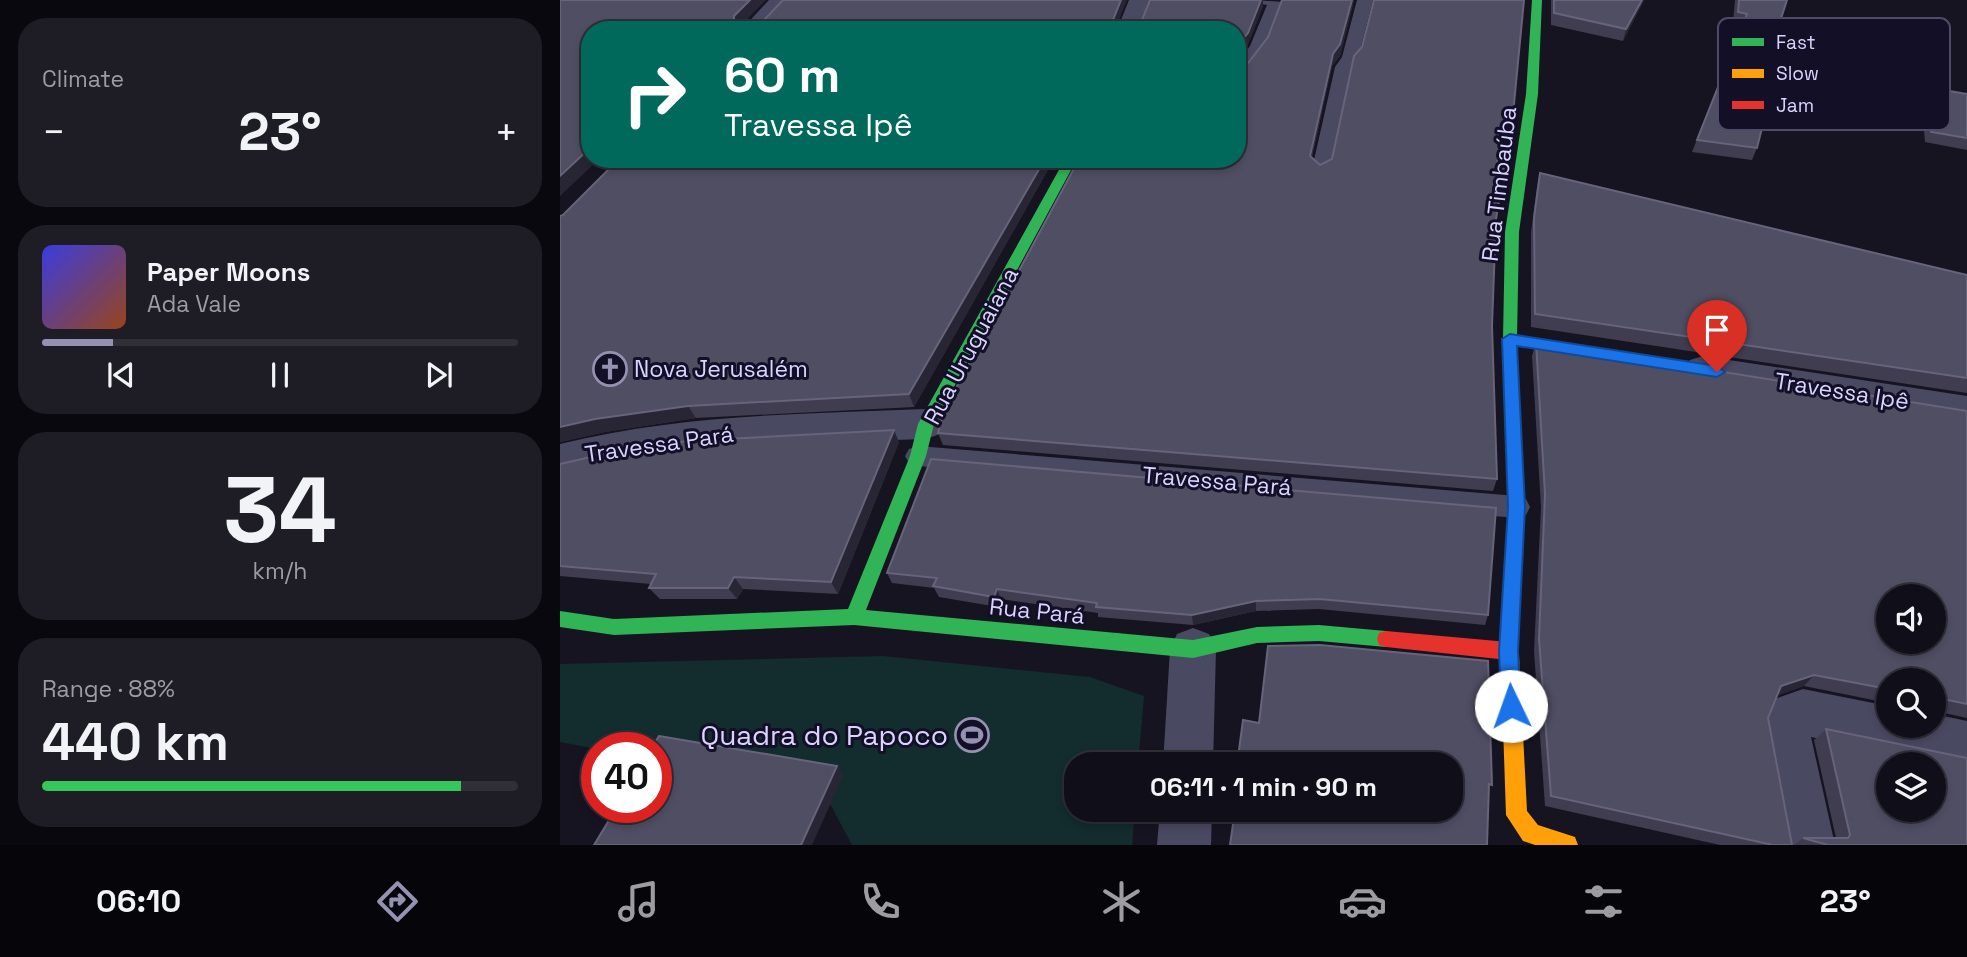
<!DOCTYPE html>
<html lang="en">
<head>
<meta charset="utf-8">
<style>
  :root { --surface:#100f19; --page:#1e1d26; --text:#f1f3f6; --muted:#9c9ca2; --line:#302f38; --accent:#9591b1 }
  body { margin:0; font-family:"Space Grotesk",sans-serif; background:var(--page); color:var(--text); height:100vh; display:flex; flex-direction:column; font-size:26px; white-space:nowrap }
  * { box-sizing:border-box; margin:0 }
  p { font-size:23px; color:var(--muted) }
  .icon { flex:none; width:38px; height:38px; fill:none; stroke:currentColor; stroke-width:2; stroke-linecap:round; stroke-linejoin:round }
  .map { position:relative; flex:1; overflow:hidden }
  .panel { display:flex; flex-direction:column; gap:18px; padding:18px; background:#09080e; width:560px }
  .panel>* { flex:none }
  .top-card { position:absolute; left:21px; top:21px; width:665px; height:147px; border-radius:28px; box-shadow:0 4px 10px #0003,0 0 0 2px var(--line); background:#00695c; color:#fff; overflow:hidden }
  .controls { position:absolute; left:1316px; top:584px; display:grid; gap:14px }
  .controls a { display:grid; place-items:center; width:70px; height:70px; border-radius:50%; background:var(--surface); box-shadow:0 4px 10px #0003,0 0 0 2px var(--line); font-size:35px }
  .speed { position:absolute; left:21px; top:732px; display:flex; gap:14px; font-size:35px; font-weight:700; text-align:center }
  .speed>* { display:grid; place-content:center; width:91px; height:91px; border-radius:50%; background:var(--surface); box-shadow:0 4px 10px #0003,0 0 0 2px var(--line); line-height:1 }
  .speed .limit { border:10px solid #d22; background:#fff; color:#111 }
  .pin { position:absolute; display:grid; place-items:center; width:60px; height:60px; color:#fff; margin:-72px -30px; border-radius:50% 50% 50% 0; rotate:-45deg; box-shadow:0 0 7px #0007 }
  .pin .icon { rotate:45deg }
  .me { position:absolute; width:77px; margin:-38px; rotate:357deg; stroke-linejoin:round; filter:drop-shadow(0 0 5px #0008) }
  .turn { display:flex; align-items:center; gap:24px; height:147px; padding:0 28px; font-size:32px }
  .turn .icon { width:91px; height:91px; stroke-width:2.5 }
  .turn b { display:block; font-size:49px; line-height:60px }
  .big { font-size:52px; font-weight:700; line-height:1.1 }
  .panel .tile { flex:1; display:flex; flex-direction:column; justify-content:center; gap:10px; min-width:0; padding:0 24px; border-radius:28px; background:var(--page) }
  .panel .dial { align-items:center; gap:0 }
  .dial b { font-size:91px; line-height:1 }
  .song { display:flex; align-items:center; gap:21px }
  .cover { width:84px; height:84px; border-radius:10px; background:linear-gradient(135deg,hsl(240 70% 55%),hsl(20 70% 35%)) }
  .played { height:7px; border-radius:4px; background:linear-gradient(90deg,var(--accent) 15%,var(--line) 15%) }
  .keys { display:flex; justify-content:space-around; direction:ltr }
  .heat { display:flex; justify-content:space-between; align-items:center; font-size:38px; direction:ltr }
  .charge { height:10px; border-radius:5px; background:linear-gradient(90deg,#34c759 88%,var(--line) 0) }
  .trip { position:absolute; left:504px; top:752px; width:399px; height:70px; border-radius:28px; background:var(--surface); box-shadow:0 4px 10px #0003,0 0 0 2px var(--line); font-weight:700; line-height:70px; text-align:center }
  .tab-bar { display:flex; height:112px; justify-content:space-around; align-items:center; background:#06060a; color:var(--muted) }
  .tab-bar .icon { width:49px; height:49px }
  .tab-bar .current { color:var(--accent) }
  .tab-bar b { font-size:32px; color:var(--text) }
  main { display:flex; flex:1; min-height:0 }
  .map>svg:first-child { display:block }
  .green { fill:#132c2d }
  .lines { fill:none; stroke-linecap:round; stroke-linejoin:round }
  .lane { fill:#4a4962; fill-rule:evenodd }
  .street { fill:#4a4962; fill-rule:evenodd }
  .fast { fill:#30b455; fill-rule:evenodd }
  .slow { fill:#ff9f0a; fill-rule:evenodd }
  .jam { fill:#e5322d; fill-rule:evenodd }
  .wall { fill:#403d50 }
  .shaded-wall { fill:#282635 }
  .building { fill:#504e63; stroke:#66637b; stroke-width:2; fill-rule:evenodd }
  .route { fill:#1a73e8; stroke:#114b97; stroke-width:2 }
  .labels { text-anchor:middle; dominant-baseline:central; stroke-width:6; stroke-linejoin:round; paint-order:stroke }
  .street-label { font-size:23px; fill:#d9d4ff; stroke:#130f26 }
  .poi-label { font-size:23px; fill:#d9d4ff; stroke:#130f26; text-anchor:start }
  .near-poi-label { font-size:28px; fill:#d9d4ff; stroke:#130f26; text-anchor:end }
  .key { fill:#130f26; stroke:#4e4a67; stroke-width:2 }
  .key-label { font-size:19px; fill:#d9d4ff }
</style>
</head>
<body>
<main>
<section class="panel">
<div class="tile"><p>Climate</p>
<div class="heat"><a>−</a><b class="big">23°</b><a>+</a></div>
</div>
<div class="tile">
<div class="song"><i class="cover"></i><div><b>Paper Moons</b><p>Ada Vale</p></div></div>
<div class="played"></div>
<div class="keys"><svg class="icon" aria-label="previous" viewBox="0 0 24 24"><path d="M18 5L8 12l10 7zM5 5v14"/></svg><svg class="icon" aria-label="pause" viewBox="0 0 24 24"><path d="M8 5v14M16 5v14"/></svg><svg class="icon" aria-label="next" viewBox="0 0 24 24"><path d="M6 5l10 7-10 7zM19 5v14"/></svg></div>
</div>
<div class="tile dial"><b>34</b><p>km/h</p></div>
<div class="tile"><p>Range · 88%</p><b class="big">440 km</b><div class="charge"></div></div>
</section>
<div class="map">
<svg width="1407" height="845" viewBox="0 0 1407 845">
  <rect width="100%" height="100%" fill="#161421"/>
  <polygon class="green" points="323,656 530,677 584,696 578,765 516,765 516,810 575,810 572,845 292,845 261,787 96,747 37,749 0,742 0,664"/>
  <g class="lines">
    <g class="lane">
      <polygon points="694,0 724,2 706,47 683,78 677,79 677,63 690,46 707,5 697,3"/>
      <polygon points="797,0 813,0 798,58 791,67 770,169 761,175 752,169 775,67 782,57"/>
      <polygon points="358,446 957,496 966,499 970,507 966,515 957,518 358,466 349,463 345,456 349,449"/>
    </g>
    <g class="street">
      <polygon points="209,0 235,0 207,30 181,30"/>
      <polygon points="569,0 593,0 582,30 557,30"/>
      <polygon points="1143,356 1407,396 1407,424 1130,378 1125,369 1130,360"/>
      <path d="M366,409L380,414L385,424L380,434L366,439C242,443 120,444 0,476V444C121,414 242,414 366,409Z"/>
      <polygon points="633,628 649,634 656,649 653,765 603,765 610,649 617,634"/>
      <polygon points="1243,689 1328,706 1328,726 1374,726 1374,714 1407,721 1407,769 1251,737 1275,845 1221,845 1200,729 1212,700"/>
      <polygon points="600,810 652,810 651,845 597,845"/>
    </g>
    <g class="fast">
      <polygon points="972,0 982,0 978,94 959,232 957,339 965,507 958,637 956,643 949,645 942,643 940,637 949,507 943,339 945,232 966,94"/>
      <polygon points="505,159 517,159 374,424 366,456 306,610 633,640 697,627 759,625 826,631 833,633 835,639 833,645 826,647 759,641 697,643 633,658 294,625 54,635 0,627 0,611 54,619 288,609 350,456 358,424"/>
    </g>
    <polygon class="slow" points="949,629 956,631 958,637 967,811 978,825 1015,837 1018,845 975,845 963,841 946,815 940,637 942,631"/>
    <polygon class="jam" points="826,631 948,642 955,645 957,651 955,657 948,660 826,647 819,645 817,639 819,633"/>
  </g>
  <g class="wall">
    <polygon points="718,0 794,0 780,56 772,66 752,157 760,165 772,159 794,56 953,114 950,126 944,125 937,164 936,219 932,326 937,479 933,491 383,445 378,433 685,67 708,37 722,0"/>
    <polygon points="991,0 1084,0 1063,41 991,25"/>
    <polygon points="1175,0 1227,0 1202,77 1197,148 1192,160 1132,152 1183,25 1173,23"/>
    <polygon points="1366,87 1407,94 1407,150 1365,142 1361,96"/>
    <polygon points="59,159 494,159 354,407 136,418 45,432 0,442 0,216 3,215"/>
    <polygon points="980,173 1407,275 1407,393 971,327 971,232 977,187"/>
    <polygon points="976,342 1407,411 1407,718 1384,713 1374,721 1374,681 1328,681 1328,703 1244,686 1217,695 1208,718 1232,845 1160,845 985,806 974,651 981,507 972,356"/>
    <polygon points="339,442 278,594 183,589 177,599 100,599 89,588 91,584 0,576 0,464"/>
    <polygon points="371,459 928,615 925,625 759,609 696,611 633,625 538,617 538,613 441,599 438,607 379,597 374,588 332,583 327,573"/>
    <polygon points="1266,729 1407,845 1234,845 1243,838 1276,838 1254,740"/>
  </g>
  <g class="shaded-wall">
    <polygon points="190,0 206,0 179,28 174,20 174,16"/>
    <polygon points="561,0 567,0 555,30 553,20"/>
    <polygon points="701,0 703,0 703,7 688,45 677,58 677,46"/>
    <polygon points="792,0 794,0 780,56 772,66 749,168 750,156 773,54"/>
    <polygon points="1082,0 1084,0 1063,41 1066,29"/>
    <polygon points="30,148 30,159 39,159 0,196 0,176"/>
    <polygon points="485,159 494,159 354,407 349,394"/>
    <polygon points="128,406 136,418 45,432 0,442 0,427 35,419"/>
    <polygon points="334,430 339,442 278,594 271,582"/>
    <polygon points="174,577 183,589 177,599 168,588"/>
    <polygon points="437,589 441,599 438,607 434,597"/>
    <polygon points="696,601 696,611 633,625 632,615"/>
    <polygon points="1254,675 1244,686 1211,698 1221,686"/>
    <polygon points="277,766 284,774 252,845 241,845"/>
  </g>
  <g class="building">
    <polygon points="0,0 190,0 174,16 174,20 204,20 223,0 561,0 553,20 582,20 590,0 701,0 688,33 677,46 677,30 30,30 30,148 0,176"/>
    <polygon points="722,0 792,0 780,44 773,54 750,156 760,165 772,159 794,56 802,47 814,0 964,0 953,114 946,113 937,164 945,166 936,219 932,326 937,479 378,433 383,412 519,159 677,159 677,68 685,67 708,37"/>
    <polygon points="994,0 1082,0 1066,29 994,13"/>
    <polygon points="1179,0 1227,0 1202,77 1214,80 1197,148 1137,140 1187,14 1178,12"/>
    <polygon points="1366,87 1407,94 1407,138 1371,132"/>
    <polygon points="59,159 485,159 349,394 128,406 35,419 0,427 0,216 3,215"/>
    <polygon points="980,173 1407,275 1407,378 975,314 974,218"/>
    <path d="M976,342L1407,411V704L1388,700L1385,703V712H1374V681H1328V689L1254,675L1221,686L1208,718L1232,845H1213L991,796L979,639L985,494ZM1328,597H1374V642H1328Z"/>
    <polygon points="334,430 271,582 174,577 168,588 89,588 96,574 0,566 0,464 35,456 127,441"/>
    <polygon points="371,459 936,508 928,615 760,599 696,601 632,615 536,607 537,603 437,589 434,597 373,586 377,578 327,573"/>
    <polygon points="760,645 928,661 932,785 929,784 927,845 670,845 675,810 891,810 891,765 677,765 683,720 699,723 708,646"/>
    <path d="M1266,729L1407,758V845H1268L1243,838H1288L1290,835ZM1328,765H1374V810H1328Z"/>
    <polygon points="99,736 277,766 241,845 34,845 57,807 96,807 96,747 92,747"/>
  </g>
  <polygon class="route" points="950,334 1157,366 1165,372 1157,377 957,346 965,507 958,651 961,706 958,713 951,715 944,713 941,706 939,651 948,507 942,339"/>
  <defs>
    <g id="church-ring" transform="scale(1.75)"><circle r="9.5" fill="#130f26" stroke="#9591b1" stroke-width="1.5"/><path d="M-1.2-6h2.4v3.5h3.3v2.4h-3.3V6h-2.4V-.1h-3.3v-2.4h3.3Z" fill="#9591b1"/></g>
    <g id="stadium-ring" transform="scale(1.75)"><circle r="9.5" fill="#130f26" stroke="#9591b1" stroke-width="1.5"/><path d="M0-5a6.5 5 0 1 0 0 10a6.5 5 0 1 0 0-10ZM-3.5-1.8h7v3.6h-7Z" fill="#9591b1"/></g>
  </defs>
  <g fill-rule="evenodd">
    <use href="#church-ring" x="50" y="369"/>
    <use href="#stadium-ring" x="412" y="735"/>
  </g>
  <g class="labels">
    <g class="street-label">
      <text transform="translate(939 184) rotate(-83)">Rua Timbaúba</text>
      <text transform="translate(411 346) rotate(-62)">Rua Uruguaiana</text>
      <text transform="translate(1282 391) rotate(9)">Travessa Ipê</text>
      <text transform="translate(99 444) rotate(-8)">Travessa Pará</text>
      <text transform="translate(657 481) rotate(5)">Travessa Pará</text>
      <text transform="translate(477 611) rotate(6)">Rua Pará</text>
    </g>
    <g class="poi-label">
      <text x="74" y="369">Nova Jerusalém</text>
    </g>
    <g class="near-poi-label">
      <text x="388" y="735">Quadra do Papoco</text>
    </g>
  </g>
  <rect x="1158" y="18" width="232" height="112" rx="10" class="key"/>
  <rect x="1172" y="38" width="32" height="8" fill="#30b455"/>
  <rect x="1172" y="69" width="32" height="9" fill="#ff9f0a"/>
  <rect x="1172" y="101" width="32" height="8" fill="#e5322d"/>
  <g class="key-label">
    <text x="1216" y="49">Fast</text>
    <text x="1216" y="80">Slow</text>
    <text x="1216" y="112">Jam</text>
  </g>
</svg>
<div class="controls">
<a><svg class="icon" aria-label="sound" viewBox="0 0 24 24"><path d="M4 9h4l5-4v14l-5-4H4zM17 9q2 3 0 6"/></svg></a>
<a><svg class="icon" aria-label="search" viewBox="0 0 24 24"><circle cx="10" cy="10" r="6"/><path d="M15 15l6 6"/></svg></a>
<a><svg class="icon" aria-label="layers" viewBox="0 0 24 24"><path d="M12 4l9 5-9 5-9-5zM3 14l9 5 9-5"/></svg></a>
</div>
<div class="speed"><div class="limit">40</div></div>
<div class="pin" style="left:1157px;top:372px;background:#d93025"><svg class="icon" aria-label="arrive" viewBox="0 0 24 24"><path d="M6 21V4h12l-3 4 3 4H6"/></svg></div>
<svg class="me" style="left:951px;top:706px" viewBox="-20 -20 40 40"><circle r="19" fill="#fff"/><path d="M0-13L10 11 0 6-10 11z" fill="#1a73e8"/></svg>
<div class="trip">06:11 · 1 min · 90 m</div>
<div class="top-card">
<div class="turn"><svg class="icon" aria-label="right" viewBox="0 0 24 24"><path d="M7 20v-9h11M14 6l5 5-5 5"/></svg><div><b>60 m</b>Travessa Ipê</div></div>
</div>
</div>
</main>
<nav class="tab-bar">
<b>06:10</b>
<svg class="icon current" aria-label="directions" viewBox="0 0 24 24"><path d="M12 3l9 9-9 9-9-9zM9 14v-3h6M13 9l2 2-2 2"/></svg>
<svg class="icon" aria-label="music" viewBox="0 0 24 24"><path d="M9 18V5l10-2v13"/><circle cx="6" cy="18" r="3"/><circle cx="16" cy="16" r="3"/></svg>
<svg class="icon" aria-label="phone" viewBox="0 0 24 24"><path d="M5 4h4l2 5-3 2q2 4 5 5l2-3 5 2v4C11 20 4 13 5 4z"/></svg>
<svg class="icon" aria-label="climate" viewBox="0 0 24 24"><path d="M12 3v18M4 7l16 10M4 17L20 7"/></svg>
<svg class="icon" aria-label="car" viewBox="0 0 24 24"><path d="M5 17H2v-5l4-1 3-4h7l3 4 3 1v5h-3M9 17h6M6 11h13"/><circle cx="7" cy="17" r="2"/><circle cx="17" cy="17" r="2"/></svg>
<svg class="icon" aria-label="filters" viewBox="0 0 24 24"><path d="M4 7h16M4 17h16"/><circle cx="9" cy="7" r="2"/><circle cx="15" cy="17" r="2"/></svg>
<b>23°</b>
</nav>
</body>
</html>
